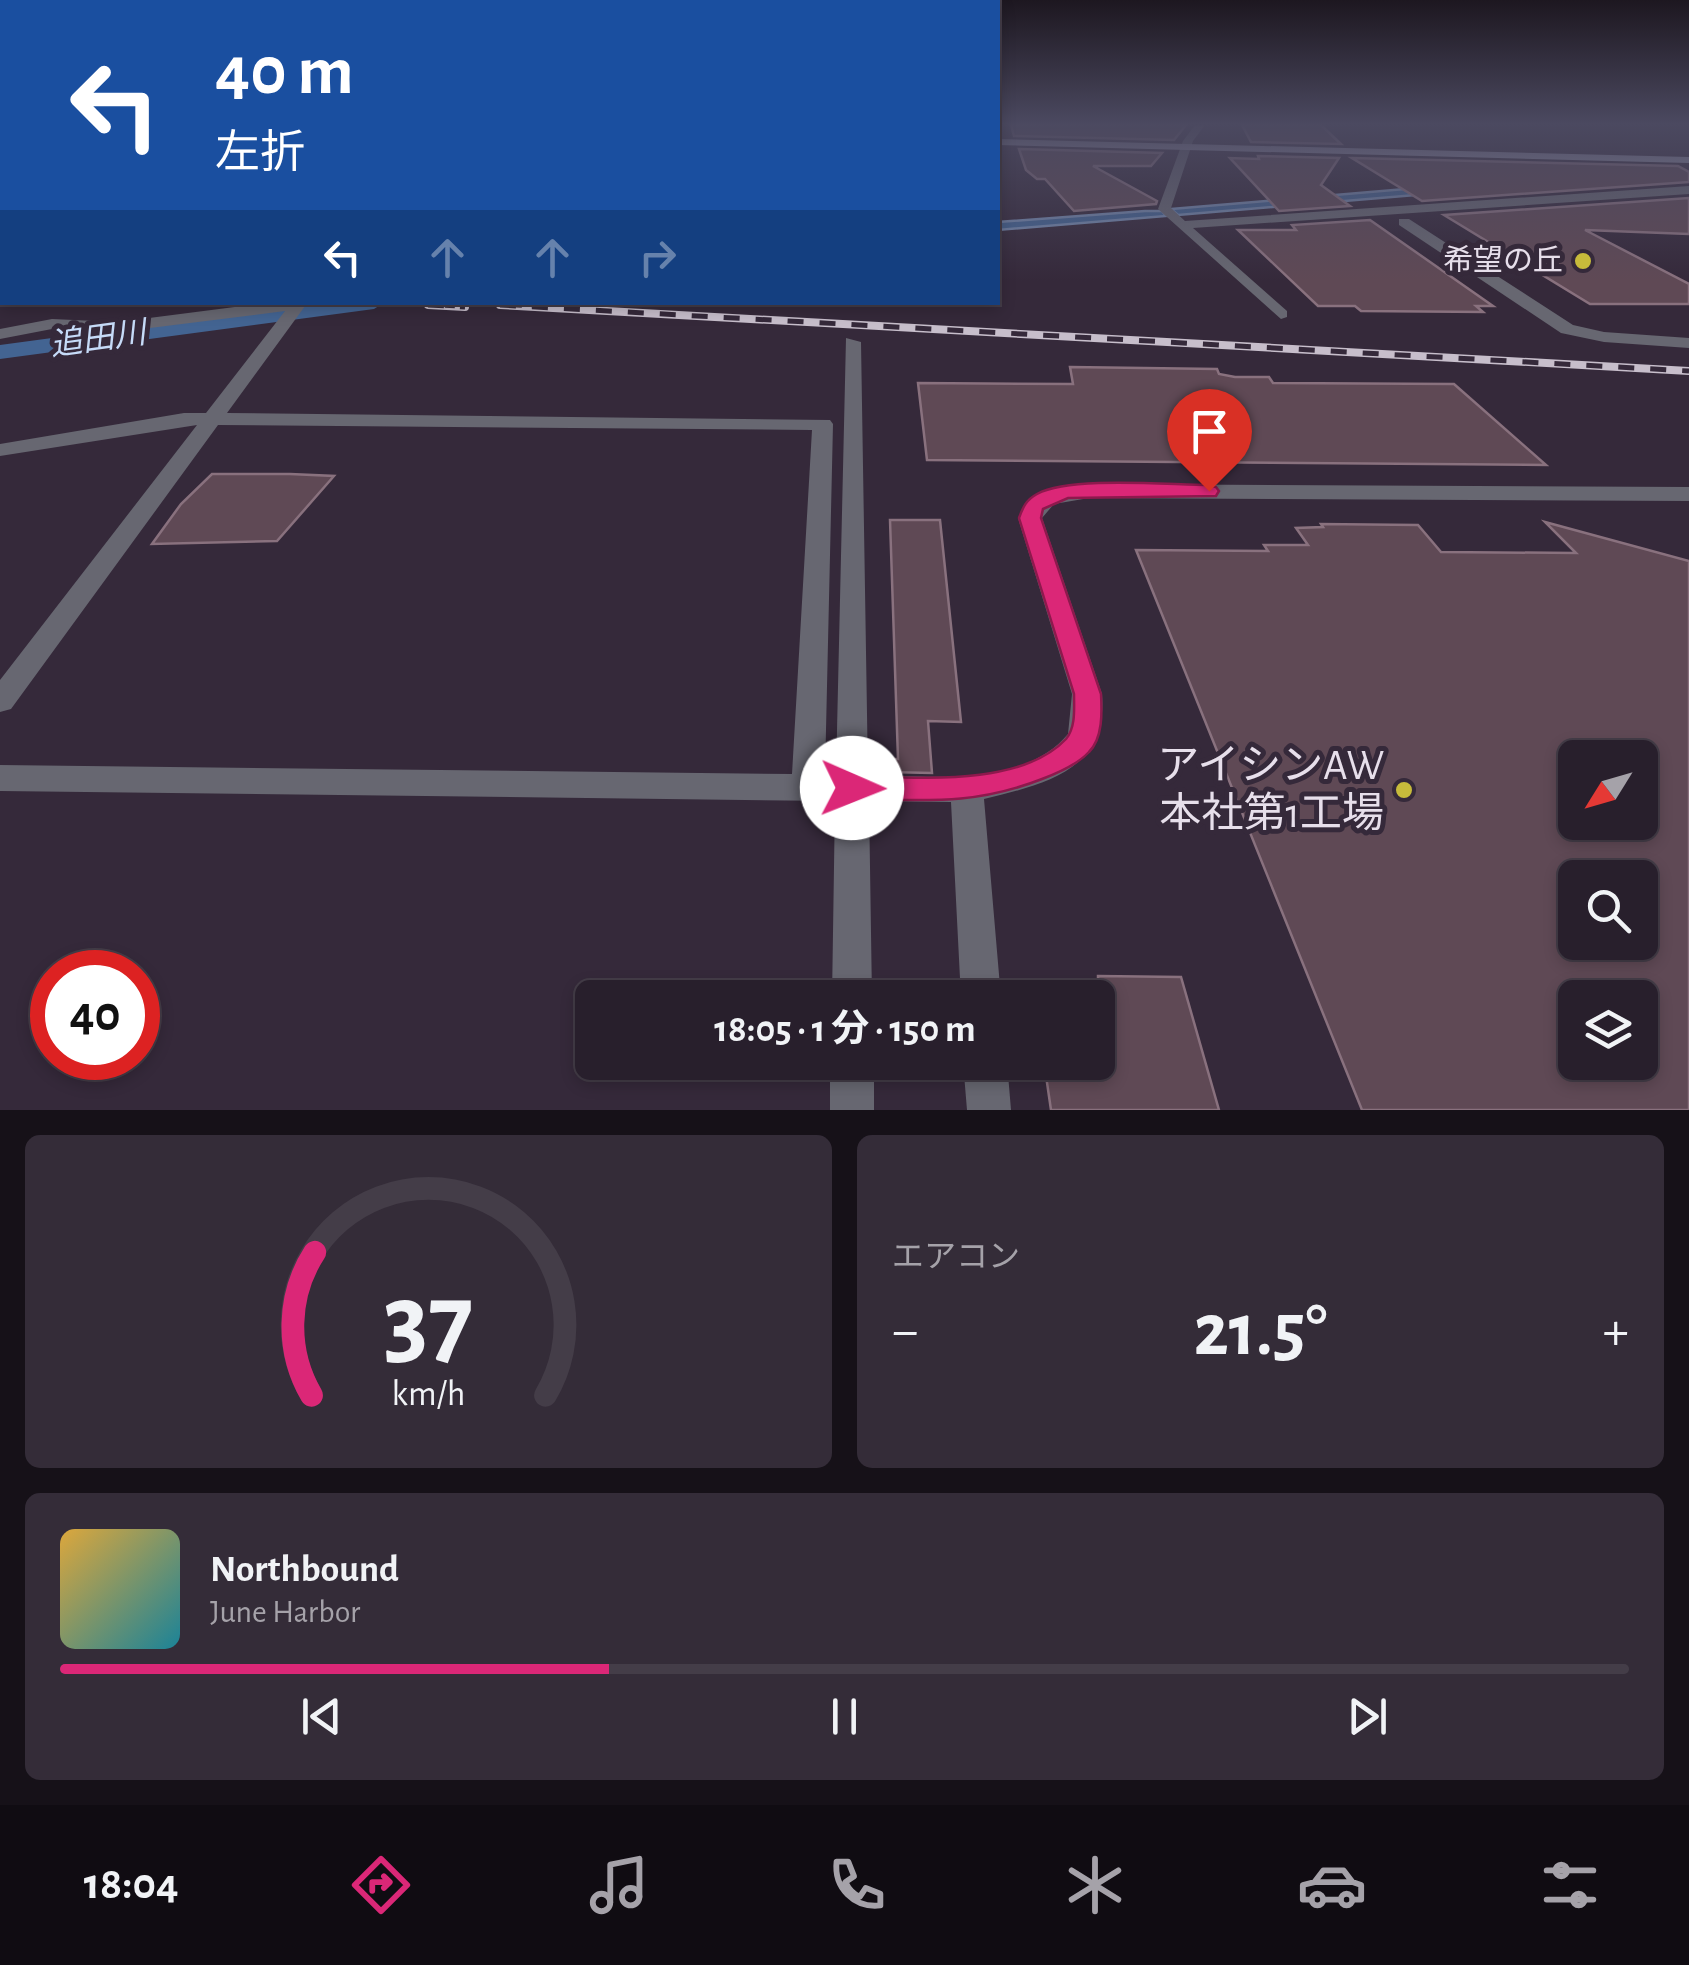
<!DOCTYPE html>
<html lang="ja">
<head>
<meta charset="utf-8">
<style>
  :root { --surface:#281f2c; --page:#342c38; --text:#f1f3f6; --muted:#a5a2a9; --line:#443d48; --accent:#db2777 }
  body { margin:0; font-family:"Alegreya Sans","Noto Sans JP",sans-serif; background:var(--page); color:var(--text); height:100vh; display:flex; flex-direction:column; font-size:38px; white-space:nowrap }
  * { box-sizing:border-box; margin:0 }
  p { font-size:32px; color:var(--muted) }
  .icon { flex:none; width:55px; height:55px; fill:none; stroke:currentColor; stroke-width:2; stroke-linecap:round; stroke-linejoin:round }
  .map { position:relative; height:1110px; overflow:hidden }
  .details { display:flex; flex-direction:column; gap:25px; padding:25px; background:#161118; flex:1 }
  .details>* { flex:none }
  .hud { position:absolute; left:0px; top:0px; width:1000px; height:305px; box-shadow:0 5px 15px #0003,0 0 0 2px var(--line); background:#1a4fa0; color:#fff; overflow:hidden }
  .needle { width:65px; rotate:233deg }
  .buttons { position:absolute; left:1558px; top:740px; display:grid; gap:20px }
  .buttons a { display:grid; place-items:center; width:100px; height:100px; border-radius:15px; background:var(--surface); box-shadow:0 5px 15px #0003,0 0 0 2px var(--line); font-size:50px }
  .speed { position:absolute; left:30px; top:950px; display:flex; gap:20px; font-size:50px; font-weight:700; text-align:center }
  .speed>* { display:grid; place-content:center; width:130px; height:130px; border-radius:50%; background:var(--surface); box-shadow:0 5px 15px #0003,0 0 0 2px var(--line); line-height:1 }
  .speed .limit { border:15px solid #d22; background:#fff; color:#111 }
  .pin { position:absolute; display:grid; place-items:center; width:85px; height:85px; color:#fff; margin:-102px -42px; border-radius:50% 50% 50% 0; rotate:-45deg; box-shadow:0 0 10px #0007 }
  .pin .icon { rotate:45deg }
  .me { position:absolute; width:110px; margin:-55px; rotate:91deg; stroke-linejoin:round; filter:drop-shadow(0 0 8px #0008) }
  .turn { display:flex; align-items:center; gap:35px; height:210px; padding:0 50px; font-size:45px }
  .turn .icon { width:130px; height:130px; stroke-width:2.5 }
  .turn b { display:block; font-size:70px; line-height:85px }
  .lanes { display:flex; align-items:center; height:95px; padding:0 50px; background:#0003; justify-content:center; gap:50px; direction:ltr }
  .lanes .off { opacity:.35 }
  .big { font-size:75px; font-weight:700; line-height:1.1 }
  .details .card { flex:1; display:flex; flex-direction:column; justify-content:center; gap:15px; min-width:0; padding:0 35px; border-radius:15px; background:var(--page) }
  .details .dial { align-items:center; gap:0 }
  .dial svg { height:260px; overflow:visible; fill:none; stroke:var(--line); stroke-width:7; stroke-linecap:round; text-anchor:middle }
  .dial text { fill:var(--text); stroke:none }
  .song { display:flex; align-items:center; gap:30px }
  .cover { width:120px; height:120px; border-radius:15px; background:linear-gradient(135deg,hsl(40 70% 55%),hsl(190 70% 35%)) }
  .played { height:10px; border-radius:5px; background:linear-gradient(90deg,var(--accent) 35%,var(--line) 35%) }
  .keys { display:flex; justify-content:space-around; direction:ltr }
  .heat { display:flex; justify-content:space-between; align-items:center; font-size:55px; direction:ltr }
  .details .tiles { flex:1; display:grid; gap:25px; grid-template-columns:1fr 1fr }
  .card:last-child { grid-column:span 2 }
  .trip { position:absolute; left:575px; top:980px; width:540px; height:100px; border-radius:15px; background:var(--surface); box-shadow:0 5px 15px #0003,0 0 0 2px var(--line); font-weight:700; line-height:100px; text-align:center }
  .dock { display:flex; height:160px; justify-content:space-around; align-items:center; background:#100c12; color:var(--muted) }
  .dock .icon { width:70px; height:70px }
  .dock .selected { color:var(--accent) }
  .dock b { font-size:45px; color:var(--text) }
  .map>svg:first-child { display:block }
  .water { fill:#436492; stroke:#7489ad; stroke-width:2.5 }
  .lines { fill:none; stroke-linecap:round; stroke-linejoin:round }
  .canal { fill:#436492; fill-rule:evenodd }
  .building { fill:#5f4955; stroke:#89717e; stroke-width:2.5; fill-rule:evenodd }
  .minor { fill:#676771; fill-rule:evenodd }
  .major { fill:#9f9fb3; fill-rule:evenodd }
  .rail-far1-casing { stroke:#c7becb; stroke-width:5 }
  .rail-casing { stroke:#c7becb; stroke-width:8 }
  .rail-far1 { stroke:#35293a; stroke-width:4; stroke-dasharray:10; stroke-linecap:butt }
  .rail { stroke:#35293a; stroke-width:5; stroke-dasharray:16; stroke-linecap:butt }
  .route { fill:#db2777; stroke:#8e194d; stroke-width:2.5 }
  .poi-dot { fill:#c7bb3b; stroke:#35293a; stroke-width:4 }
  .labels { text-anchor:middle; dominant-baseline:central; stroke-width:10; stroke-linejoin:round; paint-order:stroke }
  .far-poi-label { font-size:30px; fill:#e7dfeb; stroke:#35293a; text-anchor:end }
  .far-water-label { font-size:32px; font-style:italic; fill:#c6dbf8; stroke:#35293a }
  .near-poi-label { font-size:42px; fill:#e7dfeb; stroke:#35293a; text-anchor:end }
</style>
</head>
<body>
<div class="map">
<svg width="1689" height="1110" viewBox="0 0 1689 1110">
  <rect width="100%" height="100%" fill="#35293a"/>
  <g class="water">
    <polygon points="1594,173 1595,180 1178,215 1171,209"/>
    <polygon points="1145,211 1162,211 1166,216 998,230 998,222"/>
    <polygon points="267,313 259,322 133,338 112,333"/>
  </g>
  <g class="lines">
    <polygon class="canal" points="319,302 385,302 374,309 0,359 0,345"/>
  </g>
  <g class="building">
    <polygon points="1011,125 1186,125 1174,140 1014,136"/>
    <polygon points="1242,125 1321,125 1341,144 1251,142"/>
    <polygon points="1019,149 1162,153 1151,166 1093,166 1157,201 1156,204 1074,211 1045,179 1037,179 1026,170"/>
    <polygon points="1258,156 1339,158 1321,185 1350,206 1279,211 1230,158 1259,159"/>
    <polygon points="1352,158 1678,166 1689,172 1689,182 1422,201"/>
    <polygon points="1689,198 1689,234 1585,230 1689,284 1689,304 1590,304 1444,215"/>
    <polygon points="1370,220 1493,306 1476,306 1483,312 1361,311 1355,306 1318,306 1238,230 1296,230 1292,225"/>
    <polygon points="1070,367 1217,369 1219,374 1235,377 1269,377 1273,383 1454,384 1546,465 927,460 918,383 1073,384"/>
    <polygon points="212,474 290,474 334,476 277,541 152,544 181,504"/>
    <polygon points="890,520 940,520 961,722 928,721 932,773 886,772 886,759 898,759"/>
    <path d="M1545,522L1689,561V1110H1362L1136,550L1268,551L1264,545H1308L1296,528L1323,527L1321,524L1418,525L1441,552L1576,553ZM1575,758H1640V822H1575ZM1575,878H1640V942H1575ZM1575,998H1640V1062H1575Z"/>
    <polygon points="1098,976 1181,977 1219,1110 1051,1110 1044,1062 1098,1062"/>
  </g>
  <g class="lines">
    <g class="minor">
      <polygon points="1195,125 1205,125 1193,141 1171,208 1185,221 1689,186 1689,194 1193,228 1287,311 1287,317 1281,319 1158,209 1183,141"/>
      <rect x="0" y="167" width="2" height="6"/>
      <rect x="0" y="204" width="2" height="8"/>
      <polygon points="1399,219 1409,219 1573,325 1604,332 1689,338 1689,348 1604,342 1561,333 1399,225"/>
      <path d="M273,302H308L227,413L830,420L833,424L825,774H836L846,338L861,342L868,775C930,776 1023,788 1068,734L1072,694L1018,518C1032,489 1059,486 1089,484L1689,487V501L1089,498L1054,504L1042,518L1102,694C1108,770 1046,784 984,799L1001,998H961L951,802L869,801L872,998H832L835,801L0,791V765L792,774L812,430L218,425L11,709L0,712V680L197,425L0,456V444L184,413H206L285,311L118,332L52,329L0,339V329L52,319L118,322Z"/>
      <rect x="830" y="1062" width="44" height="48"/>
      <polygon points="963,1062 1007,1062 1011,1110 967,1110"/>
    </g>
    <polygon class="major" points="998,139 1689,157 1689,163 998,145"/>
    <g class="rail-far1-casing">
      <g id="rail-far1">
        <polyline points="385,302 465,307"/>
        <polyline points="452,302 545,307"/>
      </g>
    </g>
    <g class="rail-casing">
      <g id="rail">
        <polyline points="428,305 465,307"/>
        <polyline points="500,305 1689,371"/>
      </g>
    </g>
    <use href="#rail-far1" class="rail-far1"/>
    <use href="#rail" class="rail"/>
  </g>
  <linearGradient id="sky" x2="0" y2="1"><stop stop-color="#1d1720"/><stop offset="0.44" stop-color="#4b4960"/><stop offset="1" stop-color="#4b4960" stop-opacity="0"/></linearGradient>
  <rect width="1689" height="281" fill="url(#sky)"/>
  <path class="route" d="M1209,485L1216,487L1219,491L1216,496L1068,498L1043,509L1041,518L1101,694C1102,712 1103,738 1089,752C1077,765 1058,773 1042,779C973,806 924,800 852,799L842,796L837,788L842,779L852,776C913,777 1020,788 1066,739C1076,727 1074,708 1074,694L1019,518C1023,507 1026,500 1037,494C1071,476 1168,485 1209,485Z"/>
  <g class="poi-dot">
    <circle cx="1583" cy="261" r="10"/>
    <circle cx="1404" cy="790" r="10"/>
  </g>
  <g class="labels">
    <g class="far-poi-label">
      <text x="1563" y="261">希望の丘</text>
    </g>
    <g class="far-water-label">
      <text transform="translate(98 339) rotate(-8)">追田川</text>
    </g>
    <g class="near-poi-label">
      <text x="1384" y="766">アイシンAW<tspan x="1384" dy="48">本社第1工場</tspan></text>
    </g>
  </g>
</svg>
<div class="buttons">
<a><svg class="needle" viewBox="-14 -14 28 28"><path d="M0-13l5 13h-10z" fill="#e53935"/><path d="M0 13l5-13h-10z" fill="#a5a2a9"/></svg></a>
<a><svg class="icon" aria-label="search" viewBox="0 0 24 24"><circle cx="10" cy="10" r="6"/><path d="M15 15l6 6"/></svg></a>
<a><svg class="icon" aria-label="layers" viewBox="0 0 24 24"><path d="M12 4l9 5-9 5-9-5zM3 14l9 5 9-5"/></svg></a>
</div>
<div class="speed"><div class="limit">40</div></div>
<div class="pin" style="left:1209px;top:491px;background:#d93025"><svg class="icon" aria-label="arrive" viewBox="0 0 24 24"><path d="M6 21V4h12l-3 4 3 4H6"/></svg></div>
<svg class="me" style="left:852px;top:788px" viewBox="-20 -20 40 40"><circle r="19" fill="#fff"/><path d="M0-13L10 11 0 6-10 11z" fill="#db2777"/></svg>
<div class="trip">18:05 · 1 分 · 150 m</div>
<div class="hud">
<div class="turn"><svg class="icon" aria-label="left" viewBox="0 0 24 24"><path d="M17 20v-9H6M10 6l-5 5 5 5"/></svg><div><b>40 m</b>左折</div></div>
<div class="lanes"><svg class="icon" aria-label="left" viewBox="0 0 24 24"><path d="M17 20v-9H6M10 6l-5 5 5 5"/></svg><svg class="icon off" aria-label="ahead" viewBox="0 0 24 24"><path d="M12 20V5M6 11l6-6 6 6"/></svg><svg class="icon off" aria-label="ahead" viewBox="0 0 24 24"><path d="M12 20V5M6 11l6-6 6 6"/></svg><svg class="icon off" aria-label="right" viewBox="0 0 24 24"><path d="M7 20v-9h11M14 6l5 5-5 5"/></svg></div>
</div>
</div>
<section class="details">
<div class="tiles">
<div class="card dial"><svg viewBox="0 0 100 80">
<path d="M14 69A42 42 0 1 1 86 69"/>
<path d="M14 69A42 42 0 0 1 15 25" stroke="#db2777"/>
<text x="50" y="56" font-size="32" font-weight="700">37</text>
<text x="50" y="72" font-size="11">km/h</text>
</svg></div>
<div class="card"><p>エアコン</p>
<div class="heat"><a>−</a><b class="big">21.5°</b><a>+</a></div>
</div>
<div class="card">
<div class="song"><i class="cover"></i><div><b>Northbound</b><p>June Harbor</p></div></div>
<div class="played"></div>
<div class="keys"><svg class="icon" aria-label="previous" viewBox="0 0 24 24"><path d="M18 5L8 12l10 7zM5 5v14"/></svg><svg class="icon" aria-label="pause" viewBox="0 0 24 24"><path d="M8 5v14M16 5v14"/></svg><svg class="icon" aria-label="next" viewBox="0 0 24 24"><path d="M6 5l10 7-10 7zM19 5v14"/></svg></div>
</div>
</div>
</section>
<nav class="dock">
<b>18:04</b>
<svg class="icon selected" aria-label="directions" viewBox="0 0 24 24"><path d="M12 3l9 9-9 9-9-9zM9 14v-3h6M13 9l2 2-2 2"/></svg>
<svg class="icon" aria-label="music" viewBox="0 0 24 24"><path d="M9 18V5l10-2v13"/><circle cx="6" cy="18" r="3"/><circle cx="16" cy="16" r="3"/></svg>
<svg class="icon" aria-label="phone" viewBox="0 0 24 24"><path d="M5 4h4l2 5-3 2q2 4 5 5l2-3 5 2v4C11 20 4 13 5 4z"/></svg>
<svg class="icon" aria-label="climate" viewBox="0 0 24 24"><path d="M12 3v18M4 7l16 10M4 17L20 7"/></svg>
<svg class="icon" aria-label="car" viewBox="0 0 24 24"><path d="M5 17H2v-5l4-1 3-4h7l3 4 3 1v5h-3M9 17h6M6 11h13"/><circle cx="7" cy="17" r="2"/><circle cx="17" cy="17" r="2"/></svg>
<svg class="icon" aria-label="filters" viewBox="0 0 24 24"><path d="M4 7h16M4 17h16"/><circle cx="9" cy="7" r="2"/><circle cx="15" cy="17" r="2"/></svg>
</nav>
</body>
</html>
